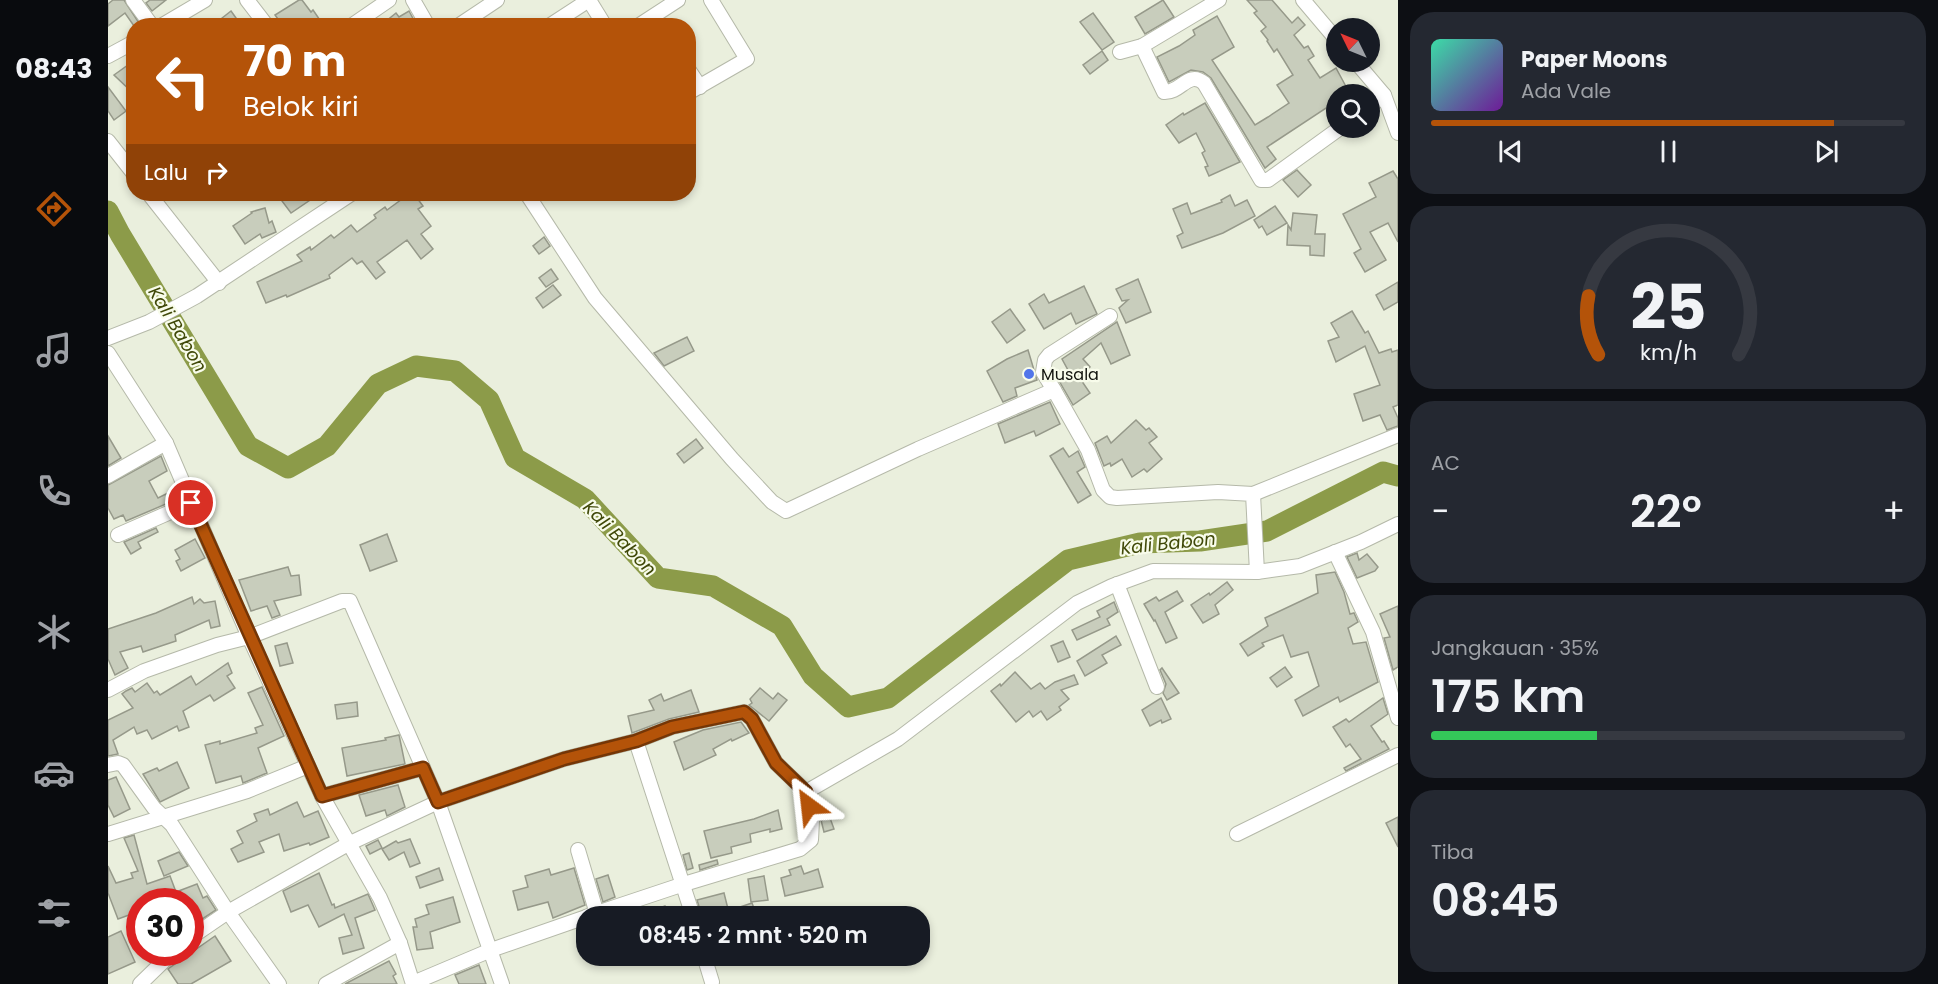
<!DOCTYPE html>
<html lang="id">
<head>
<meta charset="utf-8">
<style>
  :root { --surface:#171b24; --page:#242831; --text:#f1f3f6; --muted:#9ea1a6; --line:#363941; --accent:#b45309 }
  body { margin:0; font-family:Poppins,sans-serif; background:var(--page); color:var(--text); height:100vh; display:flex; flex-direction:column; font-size:22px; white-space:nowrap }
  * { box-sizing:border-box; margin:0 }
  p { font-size:20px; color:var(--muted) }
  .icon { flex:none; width:33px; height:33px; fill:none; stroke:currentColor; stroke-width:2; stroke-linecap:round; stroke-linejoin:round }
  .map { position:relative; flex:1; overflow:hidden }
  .panel { display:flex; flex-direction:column; gap:12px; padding:12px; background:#0d0f14; width:540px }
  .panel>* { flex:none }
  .hud { position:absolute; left:18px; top:18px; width:570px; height:183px; border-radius:24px; box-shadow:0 3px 9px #0003; background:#b45309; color:#fff; overflow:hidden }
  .needle { width:39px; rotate:313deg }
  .tools { position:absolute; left:1218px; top:18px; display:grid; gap:12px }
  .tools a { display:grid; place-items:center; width:54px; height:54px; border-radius:50%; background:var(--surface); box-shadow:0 3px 9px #0003; font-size:30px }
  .speed { position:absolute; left:18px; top:888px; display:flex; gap:12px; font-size:30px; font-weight:700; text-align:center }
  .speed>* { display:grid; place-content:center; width:78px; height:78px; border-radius:50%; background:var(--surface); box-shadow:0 3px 9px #0003; line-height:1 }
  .speed .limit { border:9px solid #d22; background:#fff; color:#111 }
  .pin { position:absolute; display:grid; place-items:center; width:51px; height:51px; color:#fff; margin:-26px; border:3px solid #fff; border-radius:50%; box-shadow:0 2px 6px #0007 }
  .me { position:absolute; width:66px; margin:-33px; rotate:330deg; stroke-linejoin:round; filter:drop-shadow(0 0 4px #0008) }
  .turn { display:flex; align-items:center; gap:21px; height:126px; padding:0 18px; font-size:27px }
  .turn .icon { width:78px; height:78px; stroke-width:2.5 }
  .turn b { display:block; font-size:42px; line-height:51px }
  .then { display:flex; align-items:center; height:57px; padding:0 18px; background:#0003; gap:12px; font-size:22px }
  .big { font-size:45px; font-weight:600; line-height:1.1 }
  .panel .tile { flex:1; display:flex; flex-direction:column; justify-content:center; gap:9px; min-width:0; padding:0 21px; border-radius:24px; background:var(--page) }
  .panel .dial { align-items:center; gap:0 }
  .dial svg { height:156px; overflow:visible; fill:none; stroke:var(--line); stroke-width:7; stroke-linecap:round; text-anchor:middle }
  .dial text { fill:var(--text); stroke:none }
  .song { display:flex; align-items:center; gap:18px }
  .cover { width:72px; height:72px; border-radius:9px; background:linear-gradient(135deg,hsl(160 70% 55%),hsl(280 70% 35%)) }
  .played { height:6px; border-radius:3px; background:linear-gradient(90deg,var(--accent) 85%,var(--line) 85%) }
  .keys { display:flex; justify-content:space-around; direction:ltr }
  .heat { display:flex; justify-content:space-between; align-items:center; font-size:33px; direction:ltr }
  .charge { height:9px; border-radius:4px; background:linear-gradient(90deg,#34c759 35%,var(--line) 0) }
  .trip { position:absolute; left:468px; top:906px; width:354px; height:60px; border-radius:24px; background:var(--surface); box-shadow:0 3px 9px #0003; font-weight:600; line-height:60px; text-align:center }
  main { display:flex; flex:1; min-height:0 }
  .tab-bar { display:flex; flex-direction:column; width:108px; justify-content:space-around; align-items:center; background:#090b0e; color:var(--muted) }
  .tab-bar .icon { width:42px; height:42px }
  .tab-bar .active { color:var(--accent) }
  .tab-bar b { font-size:27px; color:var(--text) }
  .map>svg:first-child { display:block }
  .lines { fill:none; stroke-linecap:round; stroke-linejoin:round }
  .river { stroke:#8c9b49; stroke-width:21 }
  .building { fill:#c8cdbc; stroke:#96998a; stroke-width:1.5 }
  .minor-casing { stroke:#b5b9a9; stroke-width:16 }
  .minor { stroke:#fff; stroke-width:14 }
  .route-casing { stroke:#753606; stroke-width:15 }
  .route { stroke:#b45309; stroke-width:10 }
  .poi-dot { fill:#5275ea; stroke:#f8fceb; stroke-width:2 }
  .labels { text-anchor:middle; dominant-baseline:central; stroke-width:4.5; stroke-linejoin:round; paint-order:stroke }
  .poi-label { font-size:16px; fill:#11130d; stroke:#f8fceb; text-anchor:start }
  .water-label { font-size:18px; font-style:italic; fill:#404909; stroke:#f8fceb }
</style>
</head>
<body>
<main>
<nav class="tab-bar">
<b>08:43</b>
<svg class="icon active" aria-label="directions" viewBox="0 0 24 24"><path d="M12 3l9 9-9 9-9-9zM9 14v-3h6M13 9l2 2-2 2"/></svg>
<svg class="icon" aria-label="music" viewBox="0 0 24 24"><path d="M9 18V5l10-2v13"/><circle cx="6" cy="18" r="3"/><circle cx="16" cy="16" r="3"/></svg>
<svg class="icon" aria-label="phone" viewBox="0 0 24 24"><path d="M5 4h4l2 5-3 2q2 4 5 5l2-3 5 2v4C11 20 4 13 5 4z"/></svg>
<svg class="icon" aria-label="climate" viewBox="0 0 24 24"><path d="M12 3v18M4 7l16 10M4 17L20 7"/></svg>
<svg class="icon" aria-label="car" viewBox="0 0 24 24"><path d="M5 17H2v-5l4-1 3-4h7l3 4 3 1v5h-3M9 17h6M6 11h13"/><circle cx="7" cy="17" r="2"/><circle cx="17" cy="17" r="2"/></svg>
<svg class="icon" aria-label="filters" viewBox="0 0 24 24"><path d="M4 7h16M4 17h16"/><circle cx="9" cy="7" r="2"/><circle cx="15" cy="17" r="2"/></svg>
</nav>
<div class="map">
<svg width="1290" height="984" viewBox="0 0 1290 984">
  <rect width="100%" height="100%" fill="#eaefdd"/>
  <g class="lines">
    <polyline class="river" points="0,211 12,234 140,446 180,468 219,446 270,384 308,366 347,371 381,400 407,458 477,499 550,578 605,586 674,626 705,676 740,707 780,698 960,560 1032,543 1092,541 1159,531 1275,472 1290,476"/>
  </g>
  <g class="building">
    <polygon points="5,0 16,0 31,23 26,26 17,13 0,26 0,4"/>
    <polygon points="42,0 58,0 44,11 38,3"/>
    <polygon points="191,0 194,0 203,12 205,10 216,26 175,26 167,15"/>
    <polygon points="1055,0 1066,17 1037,34 1027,17"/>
    <polygon points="1139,0 1164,0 1184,23 1190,17 1197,25 1186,35 1196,48 1200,46 1206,56 1200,60 1212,78 1228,68 1242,94 1228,94 1228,120 1226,121 1218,108 1159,147 1168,159 1157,168 1103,78 1095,72 1083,70 1061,82 1049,57 1071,46 1087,35 1085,30 1109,16 1126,47 1104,60 1147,125 1160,117 1181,103 1169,85 1185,75 1169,49 1166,52 1159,41 1160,40 1153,31 1158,27 1146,13 1149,11"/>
    <polygon points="123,11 128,18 126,20 130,26 104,26"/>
    <polygon points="301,11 309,26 272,26 288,13 291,17"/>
    <polygon points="985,13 1006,42 994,50 972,22"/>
    <polygon points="994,51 1000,60 982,74 975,65"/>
    <polygon points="20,65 26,72 26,94 6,75"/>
    <polygon points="0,87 18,111 6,120 0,111"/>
    <polygon points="1097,103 1132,162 1101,176 1097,167 1100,166 1094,153 1097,151 1088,133 1071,143 1058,125 1075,113 1076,115"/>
    <polygon points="1189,170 1203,185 1190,197 1175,180"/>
    <polygon points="1285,171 1290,179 1290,242 1280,223 1262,232 1278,260 1257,272 1246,253 1253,249 1235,214 1268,197 1261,183"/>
    <polygon points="176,194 211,194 183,213 171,197"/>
    <polygon points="301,194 306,194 315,206 310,209 323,226 313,234 325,249 313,259 299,240 269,262 277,272 268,279 254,261 249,264 244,258 221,275 222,278 179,297 178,295 158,303 149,282 194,261 189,255 202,247 203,250 223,235 226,238 243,225 249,232 268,218 266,215 277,207 279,210"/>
    <polygon points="1122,195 1127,206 1139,200 1147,216 1115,233 1074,248 1069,236 1075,233 1065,209 1079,203 1083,214 1114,202 1113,200"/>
    <polygon points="1167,206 1179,223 1159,235 1154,226 1151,228 1146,220"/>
    <polygon points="157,208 161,223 164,221 168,232 154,238 152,234 137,244 125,226 144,213 143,212"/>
    <polygon points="1185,213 1209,215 1207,234 1217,234 1216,256 1202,255 1202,246 1179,245 1180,225 1183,230"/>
    <polygon points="436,237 442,246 431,254 425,246"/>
    <polygon points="443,269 450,279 438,287 431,278"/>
    <polygon points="1030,279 1043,312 1018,323 1011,308 1020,300 1014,301 1008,289"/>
    <polygon points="1290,282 1290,302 1276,310 1268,295"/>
    <polygon points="445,285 453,295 435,308 428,298"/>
    <polygon points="976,286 989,314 968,324 963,313 936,329 921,304 936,294 941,303"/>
    <polygon points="902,309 917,330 899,343 884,322"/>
    <polygon points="1244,311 1257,333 1260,331 1271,353 1283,349 1284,352 1290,350 1290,405 1285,407 1290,418 1290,426 1279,430 1272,415 1255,421 1246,394 1272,385 1257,346 1228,362 1220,341 1231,337 1223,323"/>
    <polygon points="1009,322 1022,355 1003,364 993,343 975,359 982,367 971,377 982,393 965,405 950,379 961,372 954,359"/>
    <polygon points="579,337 586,351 556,366 546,353"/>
    <polygon points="920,350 929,380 907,388 909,396 895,402 879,371 899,359"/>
    <polygon points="942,402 952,424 928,436 926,431 897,443 890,424"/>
    <polygon points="1028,420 1038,430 1041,428 1049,437 1041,443 1054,459 1039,472 1036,469 1024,477 1014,459 1003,466 1002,463 996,466 987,443 999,436 1003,443"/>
    <polygon points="0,436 13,458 0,466"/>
    <polygon points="588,439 595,448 576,463 569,454"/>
    <polygon points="955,448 961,457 970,451 977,467 969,472 983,495 970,503 942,456"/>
    <polygon points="53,456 59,471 41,481 50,498 60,493 65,501 18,521 15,515 6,519 0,508 0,485"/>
    <polygon points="48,528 50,532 30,542 33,548 23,554 16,542"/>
    <polygon points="279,534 289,561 262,571 252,545"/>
    <polygon points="87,539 97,558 73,571 68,561 72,559 67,550"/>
    <polygon points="1249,553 1251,560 1259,554 1270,567 1267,571 1249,578 1239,557"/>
    <polygon points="180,567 183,576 191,575 193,595 166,601 172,615 164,618 159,606 143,611 131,580"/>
    <polygon points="1227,572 1236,592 1242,614 1246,613 1250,622 1240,628 1245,644 1258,642 1270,682 1232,702 1230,697 1195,716 1187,700 1211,686 1200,652 1183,657 1175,635 1154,643 1156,646 1140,656 1132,644 1160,626 1157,618 1210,593 1208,575"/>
    <polygon points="1119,582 1125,590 1107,605 1111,614 1095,623 1083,605 1101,593 1102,595"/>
    <polygon points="1069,591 1075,601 1057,612 1069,638 1058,643 1047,620 1046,621 1036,604 1048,597 1051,601"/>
    <polygon points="84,597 86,604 92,599 96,603 107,601 112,626 103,628 101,620 67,635 68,641 35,652 33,646 12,652 20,668 7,675 0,659 0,629 48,613"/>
    <polygon points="1006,602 1010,612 999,619 1002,625 969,640 964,630 992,617 989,611"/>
    <polygon points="1290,606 1290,667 1285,670 1276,638 1282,637 1272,614"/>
    <polygon points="1008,636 1013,645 994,655 999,663 977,676 969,661"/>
    <polygon points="955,641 962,657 950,662 943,646"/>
    <polygon points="179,643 185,663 172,666 167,646"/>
    <polygon points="120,663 124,673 119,676 127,688 106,701 102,695 75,711 81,727 71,731 69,726 44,739 39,730 29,734 26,727 5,740 10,754 0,756 0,720 25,708 14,694 18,691 24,688 27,692 39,683 46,693 49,691 52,695 83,676 88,685"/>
    <polygon points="1177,667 1184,677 1169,687 1162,678"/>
    <polygon points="1054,668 1071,693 1059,700 1055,693 1058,684 1052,670"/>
    <polygon points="907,672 923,689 932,683 937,689 947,682 966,675 970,684 953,690 961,699 951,707 953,710 939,720 933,711 925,717 921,711 908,722 883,691 892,684 893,686"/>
    <polygon points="154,687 176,736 150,748 159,773 135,783 133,776 108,783 97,745 112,741 112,744 149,733 147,728 155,725 140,693"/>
    <polygon points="652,688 665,699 670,693 679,700 661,721 641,705 644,703 642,699"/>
    <polygon points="583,690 591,712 561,719 524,733 520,716 546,710 541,700 553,694 556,701"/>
    <polygon points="1053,698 1063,719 1054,723 1053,720 1042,726 1034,710"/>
    <polygon points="1275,698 1280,714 1263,726 1274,742 1276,741 1281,749 1238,771 1236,768 1253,759 1242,744 1238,747 1225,727 1238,719 1241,722"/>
    <polygon points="249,702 250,716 229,719 227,705"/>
    <polygon points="633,722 641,733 624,741 623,739 605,749 608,755 576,770 566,742 595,730"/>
    <polygon points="291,735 297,764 239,776 234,748 278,740 277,738"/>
    <polygon points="69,762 81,788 52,802 35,774 49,768 51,771"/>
    <polygon points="8,777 22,809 6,817 0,805 0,780"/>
    <polygon points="290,785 297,807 279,816 277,810 258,816 251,795"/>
    <polygon points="189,802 196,817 210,811 221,837 202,845 201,843 176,851 171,834 151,842 156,852 130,862 123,849 135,843 129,831 149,821 146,814 160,809 162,815"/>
    <polygon points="670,810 674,829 662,832 662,829 642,834 643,842 623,847 624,853 603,858 596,831 646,819"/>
    <polygon points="1290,817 1290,847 1278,823"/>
    <polygon points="722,818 726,829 716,832 713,820"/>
    <polygon points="26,835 39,884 62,876 68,892 89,884 95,898 99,896 108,910 82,927 82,902 32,902 32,911 10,919 0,893 0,866 8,883 25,878 23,873 30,871 16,838"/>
    <polygon points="302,839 312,863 302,867 296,852 281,860 274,849 288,841 290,843"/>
    <polygon points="270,840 274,848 262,854 258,846"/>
    <polygon points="71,852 80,866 56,876 50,861"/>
    <polygon points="581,853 585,868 579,870 575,855"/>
    <polygon points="609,860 610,864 592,870 591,865"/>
    <polygon points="693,866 696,874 710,869 715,887 677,896 673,878 683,875 681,870"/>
    <polygon points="331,868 335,880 312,888 308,877"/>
    <polygon points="466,868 477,905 445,918 440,902 410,910 405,891 420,887 417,876 441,869 443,875"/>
    <polygon points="211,873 224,905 226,904 227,908 260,894 267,910 247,918 256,948 235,954 231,938 244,935 236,914 211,927 200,905 183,912 175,891"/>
    <polygon points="500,875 507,897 495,902 488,879"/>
    <polygon points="656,876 660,900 643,902 640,879"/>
    <polygon points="616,893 620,909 594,916 589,900"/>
    <polygon points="345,897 352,922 322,932 325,948 309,950 305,927 309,927 307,919 321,914 318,905"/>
    <polygon points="644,903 647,911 634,915 632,907"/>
    <polygon points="557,906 561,916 532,916 532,915"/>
    <polygon points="13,931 27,962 0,974 0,937"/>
    <polygon points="107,936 123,961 83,984 70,984 60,969"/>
    <polygon points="281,961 288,974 285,976 289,984 237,984"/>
    <polygon points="371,965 378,984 351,984 347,975"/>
  </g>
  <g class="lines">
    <g class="minor-casing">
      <g id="minor">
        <polyline points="25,0 44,26"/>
        <polyline points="139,0 159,26"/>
        <polyline points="305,0 320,26"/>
        <polyline points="481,0 497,26"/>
        <polyline points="1195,0 1228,39"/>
        <polyline points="53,26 97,0"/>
        <polyline points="243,26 281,0"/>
        <polyline points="350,26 389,0"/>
        <polyline points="441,26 481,0"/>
        <polyline points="530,26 570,0"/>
        <path d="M1034,46L1056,92C1073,93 1080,70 1096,83L1153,180H1160L1232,128"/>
        <polyline points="1012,52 1034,46 1111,0"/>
        <polyline points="0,56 26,42"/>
        <polyline points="1248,62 1276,95 1290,133"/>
        <polyline points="580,69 592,87"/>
        <polyline points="580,93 639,59 603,0"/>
        <polyline points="1262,106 1276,95"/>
        <polyline points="0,141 26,174"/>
        <polyline points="41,194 111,283"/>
        <polyline points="419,194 487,298 624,459 664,502 678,511 810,449 946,390 935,372 937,360 941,355 1002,316"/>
        <polyline points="0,338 41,322 89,296 243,194"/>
        <polyline points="0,353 58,443 141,637 214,796 272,898 292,943 305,984"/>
        <polyline points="946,390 980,450 995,490 1002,497 1009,498 1110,492 1145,494 1149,572"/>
        <polyline points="0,476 58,443"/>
        <polyline points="1145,494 1290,435"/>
        <polyline points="10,535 83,503"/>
        <polyline points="1227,552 1265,632 1290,718"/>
        <polyline points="1009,584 1049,687"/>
        <polyline points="0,690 36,671 109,645 141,637 234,601 242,601 330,802 394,984"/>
        <polyline points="528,741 585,916"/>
        <polyline points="0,765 10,763 15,765 46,808 64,825 120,912 171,984"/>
        <polyline points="698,792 790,739 969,603 1004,586 1045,571 1149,572 1192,566 1253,542 1290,524"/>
        <polyline points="214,796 315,768"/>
        <polyline points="0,834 139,791 200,766"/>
        <polyline points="1129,834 1290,755"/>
        <polyline points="470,850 489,914"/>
        <polyline points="82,938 120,912 240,844 330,802 456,759 528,741 564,727 636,712 644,719 668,763 698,792 704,820 703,840 692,849 576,884 480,916"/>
        <polyline points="596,956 604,982"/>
        <polyline points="305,983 383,950 478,917"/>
        <polyline points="32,984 65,952"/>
        <polyline points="218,984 292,943"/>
      </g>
    </g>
    <use href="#minor" class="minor"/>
  </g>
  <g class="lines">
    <g class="route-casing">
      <polyline id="route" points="83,503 214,796 315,768 330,802 456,759 528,741 564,727 636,712 644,719 668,763 698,792 701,806"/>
    </g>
    <use href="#route" class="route"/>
  </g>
  <circle class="poi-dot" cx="921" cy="374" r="6"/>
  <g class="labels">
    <g class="poi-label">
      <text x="933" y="374">Musala</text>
    </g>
    <g class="water-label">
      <text transform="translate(70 329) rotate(59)">Kali Babon</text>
      <text transform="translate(512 538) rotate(46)">Kali Babon</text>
      <text transform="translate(1060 543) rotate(-6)">Kali Babon</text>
    </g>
  </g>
</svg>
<div class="tools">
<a><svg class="needle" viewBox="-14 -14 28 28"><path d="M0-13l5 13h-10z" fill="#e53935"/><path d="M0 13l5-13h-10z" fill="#9ea1a6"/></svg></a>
<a><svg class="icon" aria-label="search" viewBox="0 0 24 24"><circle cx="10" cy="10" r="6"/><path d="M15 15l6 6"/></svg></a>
</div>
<div class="speed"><div class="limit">30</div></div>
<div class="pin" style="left:83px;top:503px;background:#d93025"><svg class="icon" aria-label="arrive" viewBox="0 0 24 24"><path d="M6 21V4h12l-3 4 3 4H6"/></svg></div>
<svg class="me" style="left:701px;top:806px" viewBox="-20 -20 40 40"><path d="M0-17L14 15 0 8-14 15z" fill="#b45309" stroke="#fff" stroke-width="4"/></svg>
<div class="trip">08:45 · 2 mnt · 520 m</div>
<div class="hud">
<div class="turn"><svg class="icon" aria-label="left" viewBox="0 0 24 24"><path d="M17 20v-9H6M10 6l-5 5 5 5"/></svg><div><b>70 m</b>Belok kiri</div></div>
<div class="then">Lalu<svg class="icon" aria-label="right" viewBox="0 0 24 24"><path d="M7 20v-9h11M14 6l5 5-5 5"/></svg></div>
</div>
</div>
<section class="panel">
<div class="tile">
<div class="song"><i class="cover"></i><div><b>Paper Moons</b><p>Ada Vale</p></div></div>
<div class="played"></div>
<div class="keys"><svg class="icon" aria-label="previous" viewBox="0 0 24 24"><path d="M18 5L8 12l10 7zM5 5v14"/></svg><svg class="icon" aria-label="pause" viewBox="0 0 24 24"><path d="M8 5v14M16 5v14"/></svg><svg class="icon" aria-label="next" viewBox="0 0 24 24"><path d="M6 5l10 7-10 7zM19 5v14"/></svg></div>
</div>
<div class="tile dial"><svg viewBox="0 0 100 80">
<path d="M14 69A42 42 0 1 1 86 69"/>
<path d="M14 69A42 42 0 0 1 9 39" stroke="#b45309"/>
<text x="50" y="56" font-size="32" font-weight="700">25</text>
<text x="50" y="72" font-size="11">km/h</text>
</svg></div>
<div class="tile"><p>AC</p>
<div class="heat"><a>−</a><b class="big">22°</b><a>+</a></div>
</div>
<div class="tile"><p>Jangkauan · 35%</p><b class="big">175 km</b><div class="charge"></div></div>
<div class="tile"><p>Tiba</p><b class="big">08:45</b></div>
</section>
</main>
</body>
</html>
